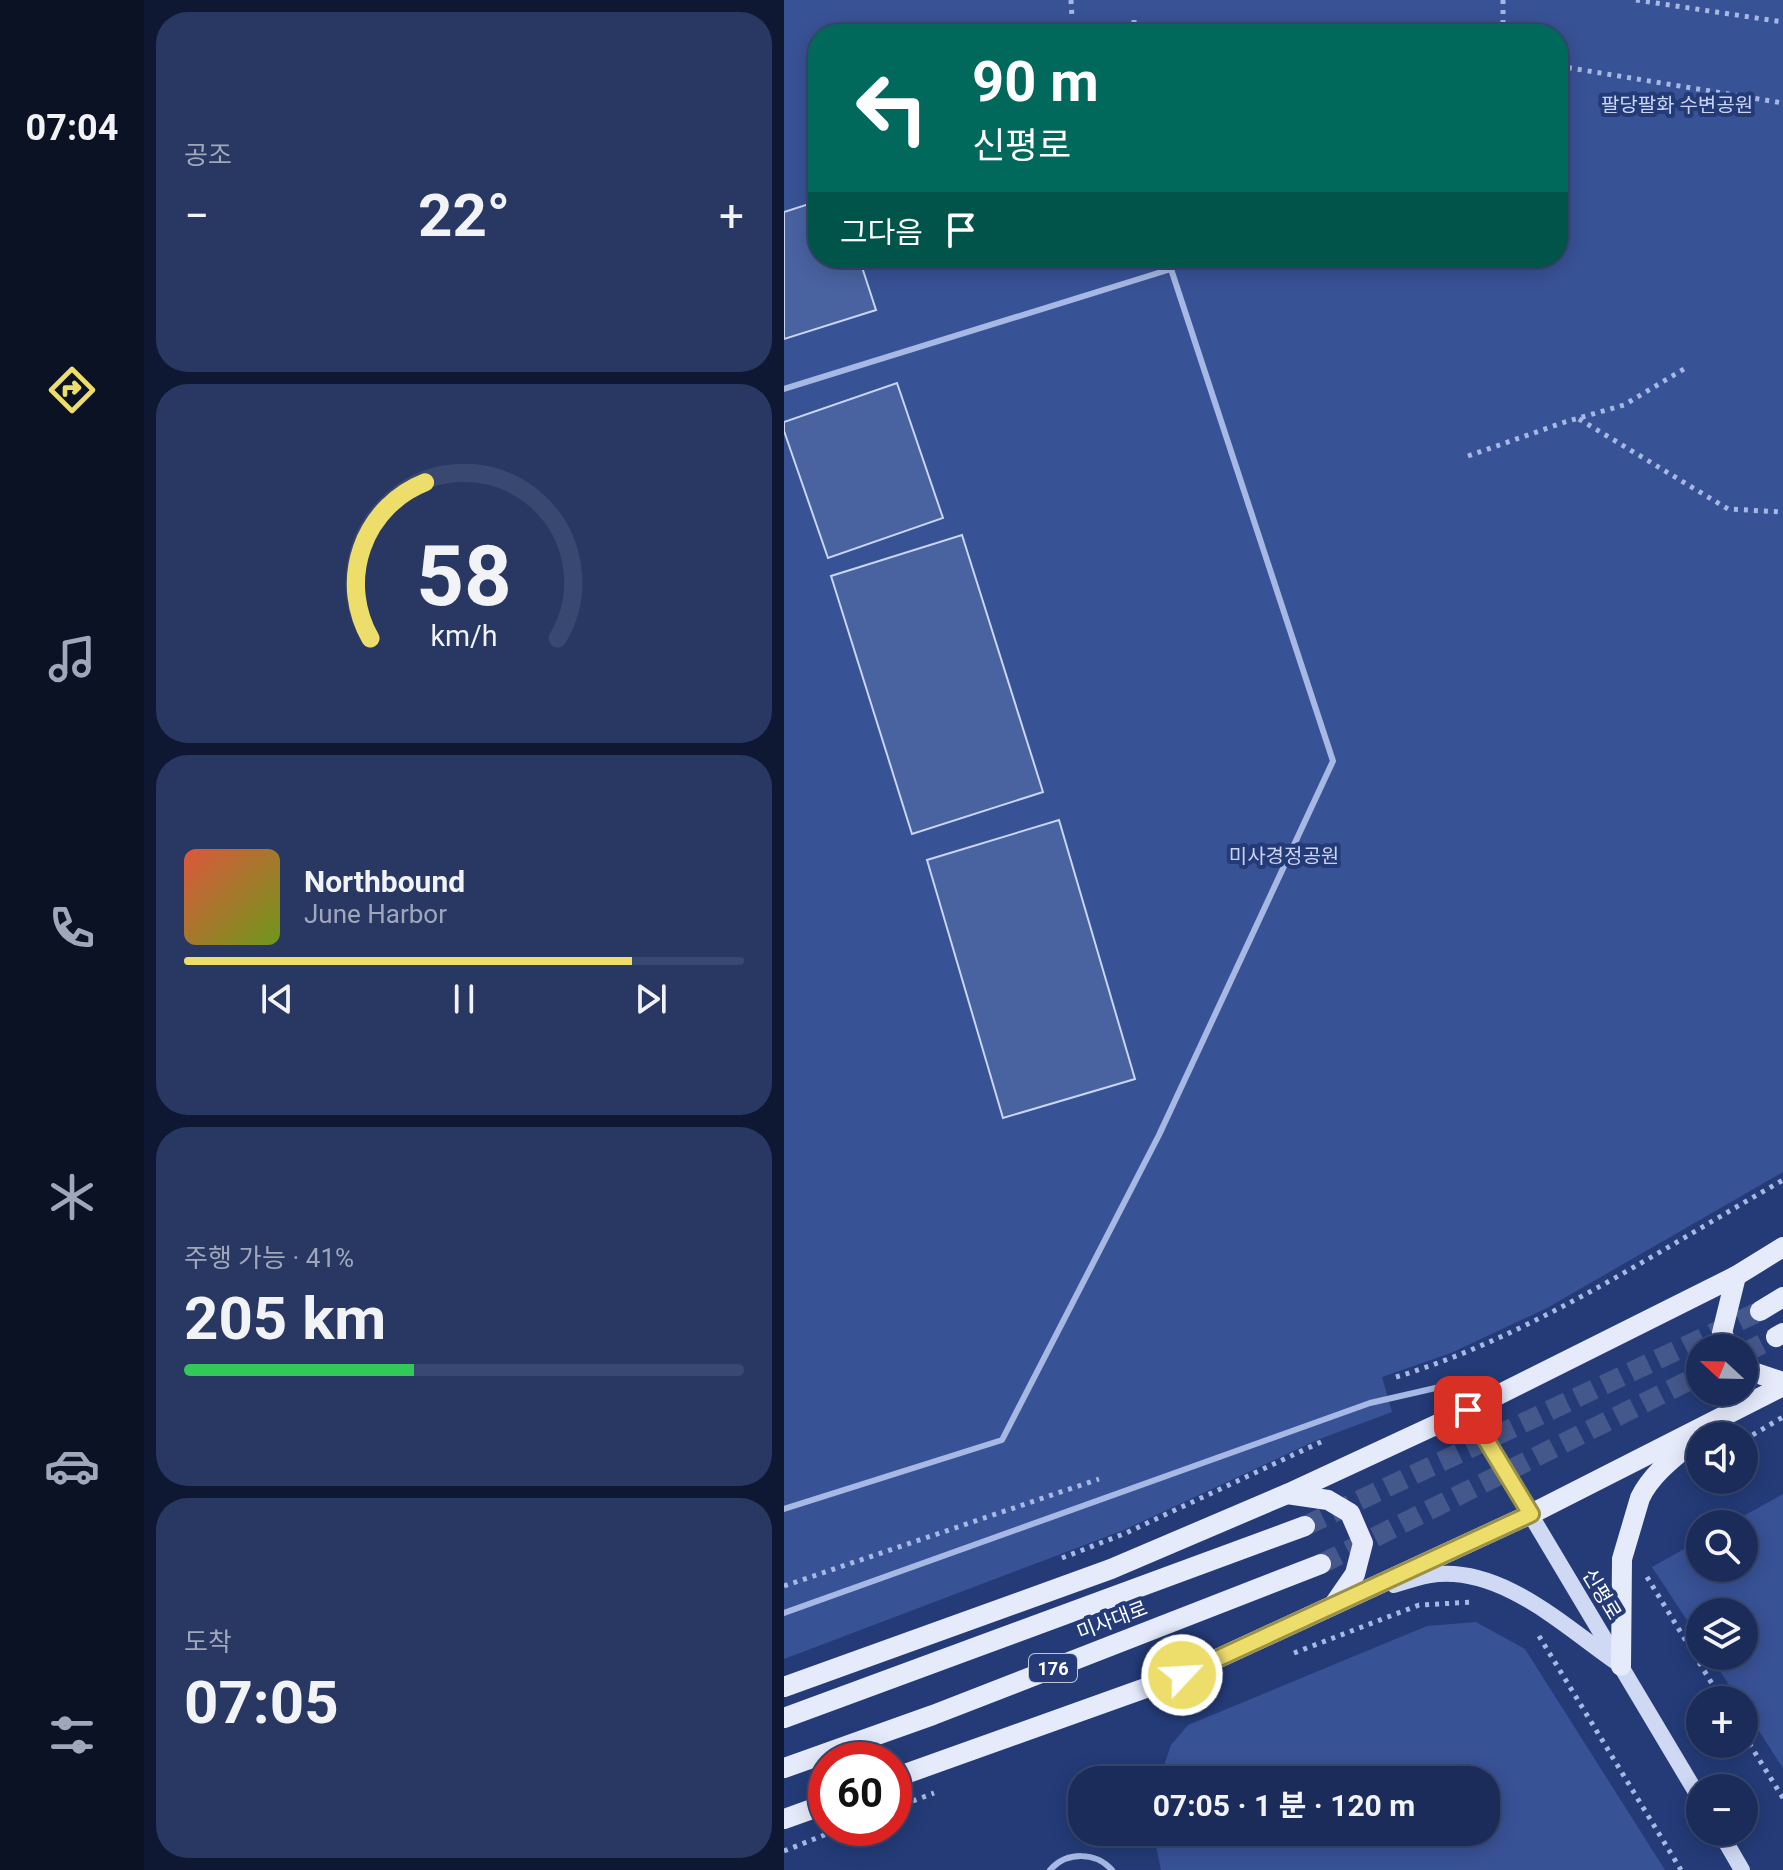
<!DOCTYPE html>
<html lang="ko">
<head>
<meta charset="utf-8">
<style>
  :root { --surface:#1b2c5a; --page:#283863; --text:#f1f3f6; --muted:#a0a7bb; --line:#394870; --accent:#eddd6b }
  body { margin:0; font-family:Roboto,"Noto Sans KR",sans-serif; background:var(--page); color:var(--text); height:100vh; display:flex; flex-direction:column; font-size:30px; white-space:nowrap }
  * { box-sizing:border-box; margin:0 }
  p { font-size:26px; color:var(--muted) }
  .icon { flex:none; width:44px; height:44px; fill:none; stroke:currentColor; stroke-width:2; stroke-linecap:round; stroke-linejoin:round }
  .map { position:relative; flex:1; overflow:hidden }
  .side { display:flex; flex-direction:column; gap:12px; padding:12px; background:#0f1832; width:640px }
  .side>* { flex:none }
  .hud { position:absolute; left:24px; top:24px; width:760px; height:244px; border-radius:32px; box-shadow:0 4px 20px #0003,0 0 0 2px var(--line); background:#00695c; color:#fff; overflow:hidden }
  .needle { width:52px; rotate:292deg }
  .tools { position:absolute; left:902px; top:1334px; display:grid; gap:16px }
  .tools a { display:grid; place-items:center; width:72px; height:72px; border-radius:50%; background:var(--surface); box-shadow:0 4px 20px #0003,0 0 0 2px var(--line); font-size:40px }
  .speed { position:absolute; left:24px; top:1742px; display:flex; gap:16px; font-size:40px; font-weight:700; text-align:center }
  .speed>* { display:grid; place-content:center; width:104px; height:104px; border-radius:50%; background:var(--surface); box-shadow:0 4px 20px #0003,0 0 0 2px var(--line); line-height:1 }
  .speed .limit { border:12px solid #d22; background:#fff; color:#111 }
  .pin { position:absolute; display:grid; place-items:center; width:68px; height:68px; color:#fff; margin:-34px; border-radius:16px; box-shadow:0 4px 12px #0006 }
  .me { position:absolute; width:88px; margin:-44px; rotate:65deg; stroke-linejoin:round; filter:drop-shadow(0 0 6px #0008) }
  .turn { display:flex; align-items:center; gap:28px; height:168px; padding:0 32px; font-size:36px }
  .turn .icon { width:104px; height:104px; stroke-width:2.5 }
  .turn b { display:block; font-size:56px; line-height:68px }
  .then { display:flex; align-items:center; height:76px; padding:0 32px; background:#0003; gap:16px; font-size:30px }
  .big { font-size:60px; font-weight:700; line-height:1.1 }
  .side .widget { flex:1; display:flex; flex-direction:column; justify-content:center; gap:12px; min-width:0; padding:0 28px; border-radius:32px; background:var(--page) }
  .side .dial { align-items:center; gap:0 }
  .dial svg { height:208px; overflow:visible; fill:none; stroke:var(--line); stroke-width:7; stroke-linecap:round; text-anchor:middle }
  .dial text { fill:var(--text); stroke:none }
  .song { display:flex; align-items:center; gap:24px }
  .cover { width:96px; height:96px; border-radius:12px; background:linear-gradient(135deg,hsl(10 70% 55%),hsl(80 70% 35%)) }
  .played { height:8px; border-radius:4px; background:linear-gradient(90deg,var(--accent) 80%,var(--line) 80%) }
  .keys { display:flex; justify-content:space-around; direction:ltr }
  .heat { display:flex; justify-content:space-between; align-items:center; font-size:44px; direction:ltr }
  .charge { height:12px; border-radius:6px; background:linear-gradient(90deg,#34c759 41%,var(--line) 0) }
  .trip { position:absolute; left:284px; top:1766px; width:432px; height:80px; border-radius:32px; background:var(--surface); box-shadow:0 4px 20px #0003,0 0 0 2px var(--line); font-weight:700; line-height:80px; text-align:center }
  main { display:flex; flex:1; min-height:0 }
  .tab-bar { display:flex; flex-direction:column; width:144px; justify-content:space-around; align-items:center; background:#0b1224; color:var(--muted) }
  .tab-bar .icon { width:56px; height:56px }
  .tab-bar .on { color:var(--accent) }
  .tab-bar b { font-size:36px; color:var(--text) }
  .map>svg:first-child { display:block }
  .green { fill:#385296; fill-rule:evenodd }
  .building { fill:#4962a0; stroke:#c9d5f3; stroke-width:2 }
  .lines { fill:none; stroke-linecap:round; stroke-linejoin:round }
  .primary-tunnel { stroke:#45588c; stroke-width:20; stroke-dasharray:20 10; stroke-linecap:butt }
  .path { stroke:#a6b8e3; stroke-width:5; stroke-dasharray:4 6; stroke-linecap:butt }
  .service { stroke:#a6b8e3; stroke-width:6 }
  .secondary { stroke:#cfd9f4; stroke-width:16 }
  .primary { stroke:#e6ebfc; stroke-width:20 }
  .route-casing { stroke:#9a9046; stroke-width:20 }
  .route { stroke:#eddd6b; stroke-width:14 }
  .labels { text-anchor:middle; dominant-baseline:central; stroke-width:8; stroke-linejoin:round; paint-order:stroke }
  .shield { fill:#243b78; stroke:#bdc4d6; stroke-width:2 }
  .shield-label { font-size:18px; font-weight:bold; fill:#fff }
  .park-label { font-size:20px; fill:#c9d5f3; stroke:#243b78 }
  .street-label { font-size:20px; fill:#fff; stroke:#243b78 }
</style>
</head>
<body>
<main>
<nav class="tab-bar">
<b>07:04</b>
<svg class="icon on" aria-label="directions" viewBox="0 0 24 24"><path d="M12 3l9 9-9 9-9-9zM9 14v-3h6M13 9l2 2-2 2"/></svg>
<svg class="icon" aria-label="music" viewBox="0 0 24 24"><path d="M9 18V5l10-2v13"/><circle cx="6" cy="18" r="3"/><circle cx="16" cy="16" r="3"/></svg>
<svg class="icon" aria-label="phone" viewBox="0 0 24 24"><path d="M5 4h4l2 5-3 2q2 4 5 5l2-3 5 2v4C11 20 4 13 5 4z"/></svg>
<svg class="icon" aria-label="climate" viewBox="0 0 24 24"><path d="M12 3v18M4 7l16 10M4 17L20 7"/></svg>
<svg class="icon" aria-label="car" viewBox="0 0 24 24"><path d="M5 17H2v-5l4-1 3-4h7l3 4 3 1v5h-3M9 17h6M6 11h13"/><circle cx="7" cy="17" r="2"/><circle cx="17" cy="17" r="2"/></svg>
<svg class="icon" aria-label="filters" viewBox="0 0 24 24"><path d="M4 7h16M4 17h16"/><circle cx="9" cy="7" r="2"/><circle cx="15" cy="17" r="2"/></svg>
</nav>
<section class="side">
<div class="widget"><p>공조</p>
<div class="heat"><a>−</a><b class="big">22°</b><a>+</a></div>
</div>
<div class="widget dial"><svg viewBox="0 0 100 80">
<path d="M14 69A42 42 0 1 1 86 69"/>
<path d="M14 69A42 42 0 0 1 35 9" stroke="#eddd6b"/>
<text x="50" y="56" font-size="32" font-weight="700">58</text>
<text x="50" y="72" font-size="11">km/h</text>
</svg></div>
<div class="widget">
<div class="song"><i class="cover"></i><div><b>Northbound</b><p>June Harbor</p></div></div>
<div class="played"></div>
<div class="keys"><svg class="icon" aria-label="previous" viewBox="0 0 24 24"><path d="M18 5L8 12l10 7zM5 5v14"/></svg><svg class="icon" aria-label="pause" viewBox="0 0 24 24"><path d="M8 5v14M16 5v14"/></svg><svg class="icon" aria-label="next" viewBox="0 0 24 24"><path d="M6 5l10 7-10 7zM19 5v14"/></svg></div>
</div>
<div class="widget"><p>주행 가능 · 41%</p><b class="big">205 km</b><div class="charge"></div></div>
<div class="widget"><p>도착</p><b class="big">07:05</b></div>
</section>
<div class="map">
<svg width="999" height="1870" viewBox="0 0 999 1870">
  <rect width="100%" height="100%" fill="#243b78"/>
  <g class="green">
    <path d="M0,0h999v1172l-236,136 -96,45 -69,24 10,35 -75,28 -193,90 -340,129zM34,34h740v224h-740z"/>
    <path d="M999,1494v274l-39,-60v-8h-5l-29,-44h34v-44h-44v28l-48,-73 48,-27v28h44v-44h-15z"/>
    <path d="M692,1622l49,27 140,221h-504l-8,-38h333v-52h-327l12,-35 17,-20 239,-99z"/>
  </g>
  <g class="building">
    <path d="M34,201v57h41l17,52 -92,29v-127z"/>
    <path d="M113,383l46,135 -115,40 -44,-127v-9z"/>
    <path d="M178,535l81,257 -131,42 -81,-258z"/>
    <path d="M275,820l76,259 -132,39 -76,-258z"/>
  </g>
  <g class="lines">
    <g class="primary-tunnel">
      <path d="M960,1353l32,-16"/>
      <path d="M521,1526l455,-215"/>
      <path d="M537,1564l379,-189"/>
    </g>
    <g class="path">
      <path d="M287,0l1,18"/>
      <path d="M719,0v34"/>
      <path d="M852,0l147,22"/>
      <path d="M350,34v-15"/>
      <path d="M774,66l225,37"/>
      <path d="M795,419l149,90 55,3"/>
      <path d="M684,456l97,-34 59,-17 65,-39"/>
      <path d="M612,1377c136,-41 264,-127 387,-197"/>
      <path d="M960,1440l39,-23"/>
      <path d="M278,1558l64,-25 197,-92"/>
      <path d="M863,1577l75,123"/>
      <path d="M0,1586l315,-107"/>
      <path d="M755,1636l142,234"/>
      <path d="M510,1653l125,-48 56,-3"/>
      <path d="M960,1735l39,63"/>
      <path d="M110,1808l40,-15"/>
      <path d="M0,1851l58,-23"/>
    </g>
    <g class="service">
      <path d="M0,389l387,-120 162,492 -174,374 -157,305 -218,69"/>
      <path d="M0,1613l586,-210 83,-19 13,23"/>
      <path d="M266,1870c17,-19 46,-18 62,0"/>
    </g>
    <g class="secondary">
      <path d="M684,1410l232,389"/>
      <path d="M610,1585c12,-4 24,-8 36,-10 69,-11 133,50 186,87"/>
      <path d="M936,1832l22,38"/>
    </g>
    <g class="primary">
      <path d="M976,1311l23,-14"/>
      <path d="M992,1337l7,-4"/>
      <path d="M945,1348l-7,-15 14,-57"/>
      <path d="M960,1369l39,13"/>
      <path d="M503,1494l41,6 22,13 13,30 -8,31 -20,29"/>
      <path d="M837,1666l1,-107 18,-61c12,-26 40,-45 61,-63"/>
      <path d="M0,1687l327,-118 176,-75 181,-84 268,-134 47,-29"/>
      <path d="M0,1718l521,-192"/>
      <path d="M0,1768l149,-53 388,-151"/>
      <path d="M110,1778l288,-103 349,-161 252,-128"/>
      <path d="M0,1819l42,-15"/>
    </g>
  </g>
  <g class="lines">
    <defs>
      <path id="route" d="M398,1675l349,-161 -63,-104"/>
    </defs>
    <use href="#route" class="route-casing"/>
    <use href="#route" class="route"/>
  </g>
  <g class="labels">
    <rect class="shield" x="245" y="1654" width="48" height="28" rx="6"/>
    <g class="shield-label">
      <text x="269" y="1668">176</text>
    </g>
    <g class="park-label">
      <text x="893" y="105">팔당팔화 수변공원</text>
      <text x="500" y="856">미사경정공원</text>
    </g>
    <g class="street-label">
      <text transform="translate(818 1594) rotate(59)">신평로</text>
      <text transform="translate(328 1620) rotate(-21)">미사대로</text>
    </g>
  </g>
</svg>
<div class="tools">
<a><svg class="needle" viewBox="-14 -14 28 28"><path d="M0-13l5 13h-10z" fill="#e53935"/><path d="M0 13l5-13h-10z" fill="#a0a7bb"/></svg></a>
<a><svg class="icon" aria-label="sound" viewBox="0 0 24 24"><path d="M4 9h4l5-4v14l-5-4H4zM17 9q2 3 0 6"/></svg></a>
<a><svg class="icon" aria-label="search" viewBox="0 0 24 24"><circle cx="10" cy="10" r="6"/><path d="M15 15l6 6"/></svg></a>
<a><svg class="icon" aria-label="layers" viewBox="0 0 24 24"><path d="M12 4l9 5-9 5-9-5zM3 14l9 5 9-5"/></svg></a>
<a>+</a>
<a>−</a>
</div>
<div class="speed"><div class="limit">60</div></div>
<div class="pin" style="left:684px;top:1410px;background:#d93025"><svg class="icon" aria-label="arrive" viewBox="0 0 24 24"><path d="M6 21V4h12l-3 4 3 4H6"/></svg></div>
<svg class="me" style="left:398px;top:1675px" viewBox="-20 -20 40 40"><circle r="17" fill="#eddd6b" stroke="#fff" stroke-width="3"/><path d="M0-11L8 9 0 5-8 9z" fill="#fff"/></svg>
<div class="trip">07:05 · 1 분 · 120 m</div>
<div class="hud">
<div class="turn"><svg class="icon" aria-label="left" viewBox="0 0 24 24"><path d="M17 20v-9H6M10 6l-5 5 5 5"/></svg><div><b>90 m</b>신평로</div></div>
<div class="then">그다음<svg class="icon" aria-label="arrive" viewBox="0 0 24 24"><path d="M6 21V4h12l-3 4 3 4H6"/></svg></div>
</div>
</div>
</main>
</body>
</html>
